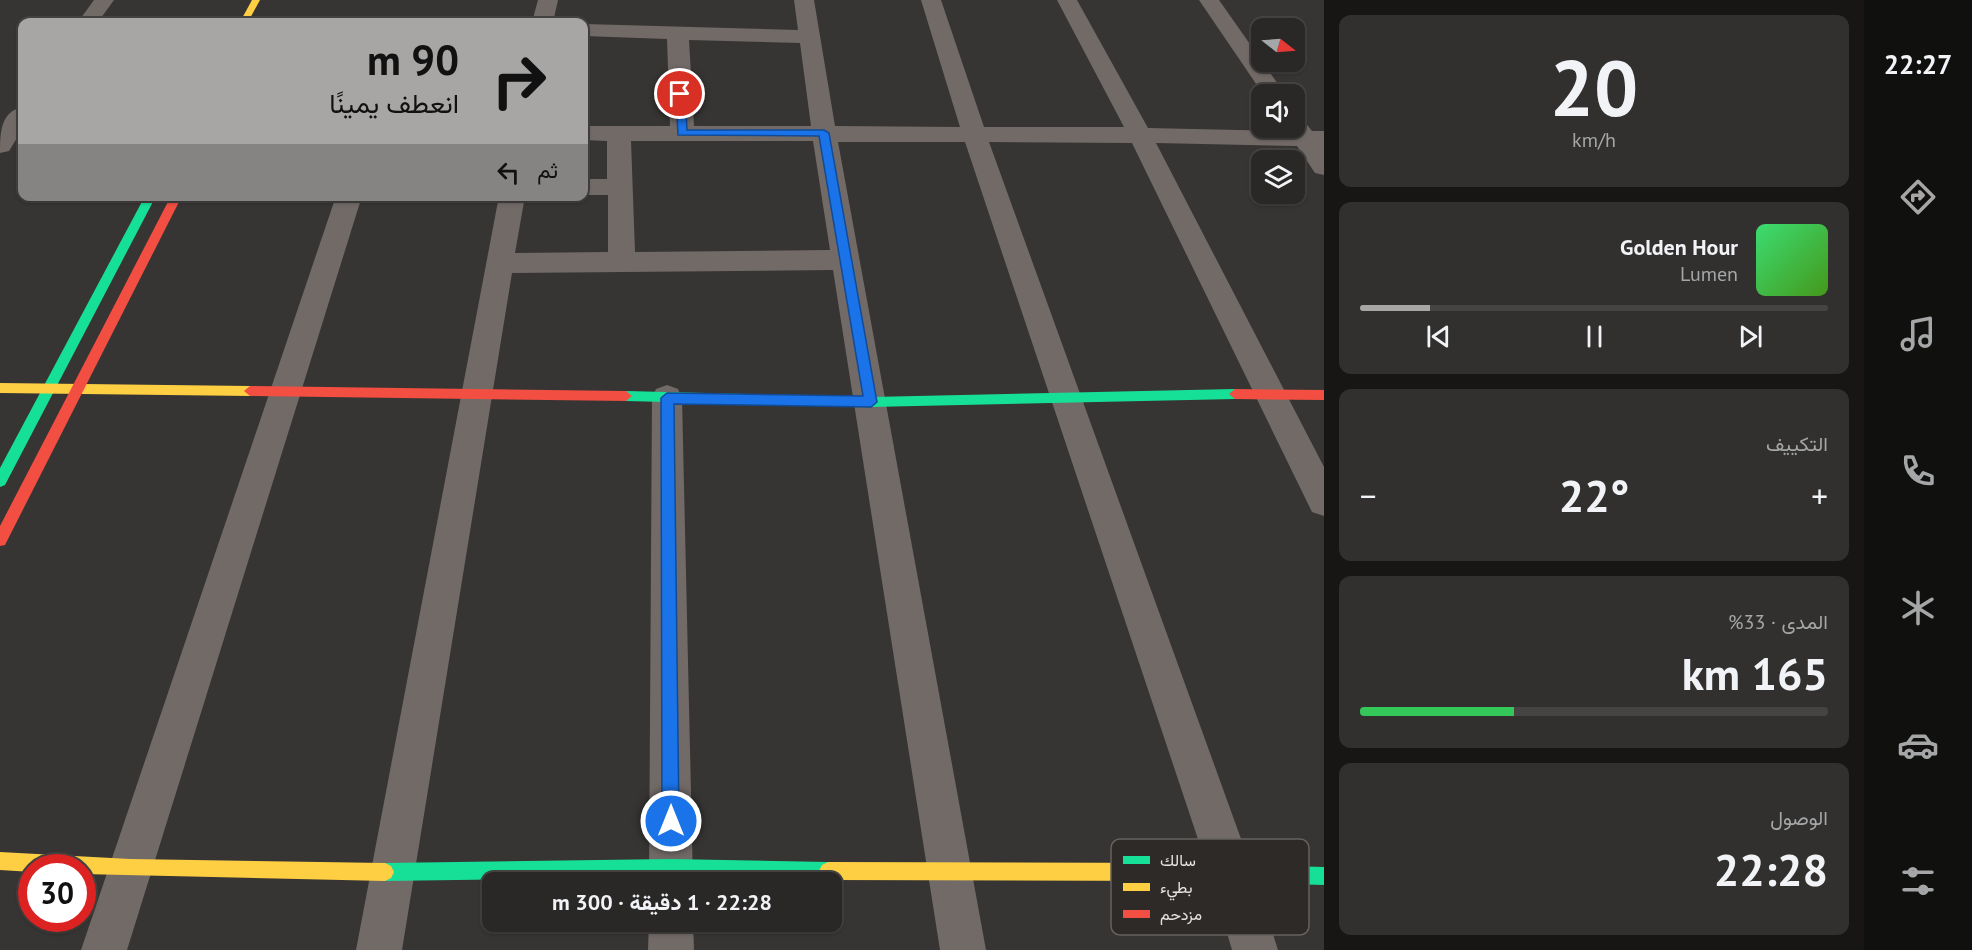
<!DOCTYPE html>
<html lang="ar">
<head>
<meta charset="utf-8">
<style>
  :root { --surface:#292826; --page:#31302e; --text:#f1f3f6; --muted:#a5a6a7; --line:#454443; --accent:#a8a6a4 }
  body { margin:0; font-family:"PT Sans",Vazirmatn,sans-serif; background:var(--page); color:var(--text); direction:rtl; height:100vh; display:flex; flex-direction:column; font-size:22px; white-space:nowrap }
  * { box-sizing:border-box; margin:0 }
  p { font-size:20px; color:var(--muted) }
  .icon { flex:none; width:33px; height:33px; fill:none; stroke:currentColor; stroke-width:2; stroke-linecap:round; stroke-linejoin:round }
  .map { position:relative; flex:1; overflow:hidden; direction:ltr }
  .drawer { display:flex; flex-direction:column; gap:15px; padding:15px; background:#171615; width:540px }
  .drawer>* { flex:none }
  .banner { position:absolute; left:18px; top:18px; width:570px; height:183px; border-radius:12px; box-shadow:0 2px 4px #0004,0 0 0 2px var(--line); direction:rtl; background:#a8a6a4; color:#111; overflow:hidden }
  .needle { width:39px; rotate:107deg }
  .controls { position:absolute; left:1251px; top:18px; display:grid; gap:12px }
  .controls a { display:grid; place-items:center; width:54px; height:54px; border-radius:12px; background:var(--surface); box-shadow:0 2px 4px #0004,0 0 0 2px var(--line); font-size:30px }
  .speed { position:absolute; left:18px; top:854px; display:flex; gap:12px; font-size:30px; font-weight:700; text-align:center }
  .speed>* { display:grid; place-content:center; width:78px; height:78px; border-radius:50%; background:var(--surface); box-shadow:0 2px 4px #0004,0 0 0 2px var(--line); line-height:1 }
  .speed .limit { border:9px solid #d22; background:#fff; color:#111 }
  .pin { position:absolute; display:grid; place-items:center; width:51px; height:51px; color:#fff; margin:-26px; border:3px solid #fff; border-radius:50%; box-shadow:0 2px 6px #0007 }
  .me { position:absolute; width:66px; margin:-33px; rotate:0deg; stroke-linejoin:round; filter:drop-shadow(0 0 4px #0008) }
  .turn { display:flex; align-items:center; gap:21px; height:126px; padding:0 30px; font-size:27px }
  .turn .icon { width:78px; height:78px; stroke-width:2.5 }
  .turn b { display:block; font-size:42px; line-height:51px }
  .then { display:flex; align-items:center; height:57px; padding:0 30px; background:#0003; gap:12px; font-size:22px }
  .big { font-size:45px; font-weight:700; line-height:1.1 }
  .drawer .widget { flex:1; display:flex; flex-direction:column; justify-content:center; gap:9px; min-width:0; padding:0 21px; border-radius:12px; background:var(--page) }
  .drawer .dial { align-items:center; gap:0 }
  .dial b { font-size:78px; line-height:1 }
  .song { display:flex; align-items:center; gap:18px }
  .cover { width:72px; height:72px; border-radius:9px; background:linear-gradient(135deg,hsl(140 70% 55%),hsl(100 70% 35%)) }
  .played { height:6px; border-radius:3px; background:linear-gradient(90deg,var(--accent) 15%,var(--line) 15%) }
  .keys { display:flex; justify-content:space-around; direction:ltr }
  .heat { display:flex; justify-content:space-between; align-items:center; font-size:33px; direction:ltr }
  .charge { height:9px; border-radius:4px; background:linear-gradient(90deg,#34c759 33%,var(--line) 0) }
  .trip { position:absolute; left:482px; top:872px; width:360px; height:60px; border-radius:12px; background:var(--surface); box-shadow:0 2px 4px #0004,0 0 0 2px var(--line); font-weight:700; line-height:60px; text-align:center; direction:rtl }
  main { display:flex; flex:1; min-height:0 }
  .tab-bar { display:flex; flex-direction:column; width:108px; justify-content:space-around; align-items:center; background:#10100f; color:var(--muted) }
  .tab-bar .icon { width:42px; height:42px }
  .tab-bar .on { color:var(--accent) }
  .tab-bar b { font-size:27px; color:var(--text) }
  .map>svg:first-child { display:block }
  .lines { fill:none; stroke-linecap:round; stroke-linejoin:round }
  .street { fill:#726a67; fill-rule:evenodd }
  .fast { fill:#16e098; fill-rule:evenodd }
  .slow { fill:#ffcf43; fill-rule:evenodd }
  .jam { fill:#f24e42; fill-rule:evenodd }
  .route { fill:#1a73e8; stroke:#114b97; stroke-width:1.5 }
  .key { fill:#2e2a27; stroke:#65625f; stroke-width:1.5 }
  .key-label { font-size:16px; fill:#e5e3e1 }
</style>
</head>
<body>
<main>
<nav class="tab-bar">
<b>22:27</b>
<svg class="icon on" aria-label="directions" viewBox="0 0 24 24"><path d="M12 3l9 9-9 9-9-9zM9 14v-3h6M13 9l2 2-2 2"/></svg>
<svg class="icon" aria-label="music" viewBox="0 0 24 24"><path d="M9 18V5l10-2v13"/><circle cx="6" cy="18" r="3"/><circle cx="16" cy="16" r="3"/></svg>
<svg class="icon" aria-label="phone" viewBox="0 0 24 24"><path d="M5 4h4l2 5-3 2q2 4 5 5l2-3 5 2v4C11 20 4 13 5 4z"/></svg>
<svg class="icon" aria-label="climate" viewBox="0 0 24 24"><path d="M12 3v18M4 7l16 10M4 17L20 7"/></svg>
<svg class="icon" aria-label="car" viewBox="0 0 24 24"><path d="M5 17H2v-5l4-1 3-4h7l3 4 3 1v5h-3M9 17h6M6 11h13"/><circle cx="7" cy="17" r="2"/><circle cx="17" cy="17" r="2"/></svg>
<svg class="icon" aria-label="filters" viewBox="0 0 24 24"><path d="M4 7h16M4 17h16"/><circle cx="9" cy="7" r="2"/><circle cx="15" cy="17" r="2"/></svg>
</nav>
<section class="drawer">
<div class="widget dial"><b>20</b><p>km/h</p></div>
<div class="widget">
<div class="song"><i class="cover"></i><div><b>Golden Hour</b><p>Lumen</p></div></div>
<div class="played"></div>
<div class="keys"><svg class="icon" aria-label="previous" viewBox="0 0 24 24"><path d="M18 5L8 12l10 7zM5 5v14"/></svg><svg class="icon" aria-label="pause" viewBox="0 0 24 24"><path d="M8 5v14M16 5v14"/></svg><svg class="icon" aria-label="next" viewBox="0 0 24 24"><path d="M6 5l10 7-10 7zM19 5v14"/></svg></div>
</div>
<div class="widget"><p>التكييف</p>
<div class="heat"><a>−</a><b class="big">22°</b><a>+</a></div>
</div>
<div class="widget"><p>المدى · 33%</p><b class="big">165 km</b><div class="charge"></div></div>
<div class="widget"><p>الوصول</p><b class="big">22:28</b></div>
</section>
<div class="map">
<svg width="1324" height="950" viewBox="0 0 1324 950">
  <rect width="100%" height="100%" fill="#373533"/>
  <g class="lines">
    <g class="street">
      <path d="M94,0h20l-16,22h-20z"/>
      <path d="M538,0h20l-5,22h-21z"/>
      <path d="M794,0h20l21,126 125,1 -39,-127h20l43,127h140l-67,-127h20l71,128 139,3 -2,-3h9l2,-9 8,2 8,10h12v44l-9,-2 -18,-27 -141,-3 168,324v49l-12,-4 -180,-369 -143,-1 264,730 25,78h-46l-23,-78 -244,-730h-127l148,808h-46l-107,-680 -321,3 -110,677h-46l143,-754h26l-10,57 93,-1v-57h-24v-16h23v-38l-23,-1v-14h86l-3,-87 -83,-3v-12l214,6zM689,40l111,3 11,83h-117zM631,141h182l17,109 -195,2z"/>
      <path d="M1199,0h20l66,94h-22z"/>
      <path d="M22,107v23l-13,21 -9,2c0,-19 0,-41 22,-46z"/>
      <path d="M336,196h26l-235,754h-46z"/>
      <path d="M667,385l11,4 4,9 11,484h-44l3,-484 4,-9z"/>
      <path d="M649,921h44l1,29h-46z"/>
    </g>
    <g class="fast">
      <path d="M145,196h11l-151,289 -5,2v-19z"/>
      <path d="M1235,389l6,5 -6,5 -364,8 -245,-6 -6,-5 6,-5 245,6z"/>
      <path d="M671,859l157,3 6,3 3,6 -3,6 -6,3 -157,-3 -286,4 -6,-3 -3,-6 3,-6 6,-3z"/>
      <path d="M1185,863l139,4v18l-139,-4 -6,-3 -3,-6 3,-6z"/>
    </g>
    <g class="slow">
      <path d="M252,0h8l-12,22h-8z"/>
      <path d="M0,383l250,3 6,5 -6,5 -250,-3z"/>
      <path d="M0,852l130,7 255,4 6,3 3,6 -3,6 -6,3 -303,-7v-7h-50v5l-32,-2z"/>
      <path d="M828,862l357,1 6,3 3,6 -3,6 -6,3 -357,-1 -6,-3 -3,-6 3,-6z"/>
    </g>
    <g class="jam">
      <path d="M171,196h11l-177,349 -5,1v-20z"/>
      <path d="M250,386l376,5 6,5 -6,5 -376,-5 -6,-5z"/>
      <path d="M1235,389l89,1v10l-89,-1 -6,-5z"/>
    </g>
  </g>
  <path class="route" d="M680,91l5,3 2,36h137l5,3 48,269 -6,5 -197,-3 5,417 -2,6 -6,2 -6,-2 -3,-6 -1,-423 6,-5 196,3 -44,-260 -141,-1 -2,-41z"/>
  <rect x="1111" y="839" width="198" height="96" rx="9" class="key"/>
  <rect x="1123" y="856" width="27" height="8" fill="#16e098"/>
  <rect x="1123" y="883" width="27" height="8" fill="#ffcf43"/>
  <rect x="1123" y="910" width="27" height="8" fill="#f24e42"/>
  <g class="key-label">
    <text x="1160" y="866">سالك</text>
    <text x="1160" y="893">بطيء</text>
    <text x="1160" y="920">مزدحم</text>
  </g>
</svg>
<div class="controls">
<a><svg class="needle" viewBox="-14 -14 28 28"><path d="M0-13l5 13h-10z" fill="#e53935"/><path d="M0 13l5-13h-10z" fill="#a5a6a7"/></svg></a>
<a><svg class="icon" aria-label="sound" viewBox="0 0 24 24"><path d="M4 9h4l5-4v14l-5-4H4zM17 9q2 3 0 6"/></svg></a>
<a><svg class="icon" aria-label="layers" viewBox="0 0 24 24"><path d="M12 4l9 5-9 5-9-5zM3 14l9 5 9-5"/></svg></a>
</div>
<div class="speed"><div class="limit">30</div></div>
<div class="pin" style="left:680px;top:94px;background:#d93025"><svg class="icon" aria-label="arrive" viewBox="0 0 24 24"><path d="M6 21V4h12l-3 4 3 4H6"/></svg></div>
<svg class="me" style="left:671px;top:821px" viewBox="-20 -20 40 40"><circle r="17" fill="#1a73e8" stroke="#fff" stroke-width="3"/><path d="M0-11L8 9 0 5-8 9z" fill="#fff"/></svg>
<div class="trip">22:28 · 1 دقيقة · 300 m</div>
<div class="banner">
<div class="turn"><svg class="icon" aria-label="right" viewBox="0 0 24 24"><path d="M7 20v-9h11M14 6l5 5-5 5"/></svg><div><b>90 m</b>انعطف يمينًا</div></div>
<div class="then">ثم<svg class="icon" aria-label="left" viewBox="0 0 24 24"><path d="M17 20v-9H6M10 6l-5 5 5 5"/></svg></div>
</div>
</div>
</main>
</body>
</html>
